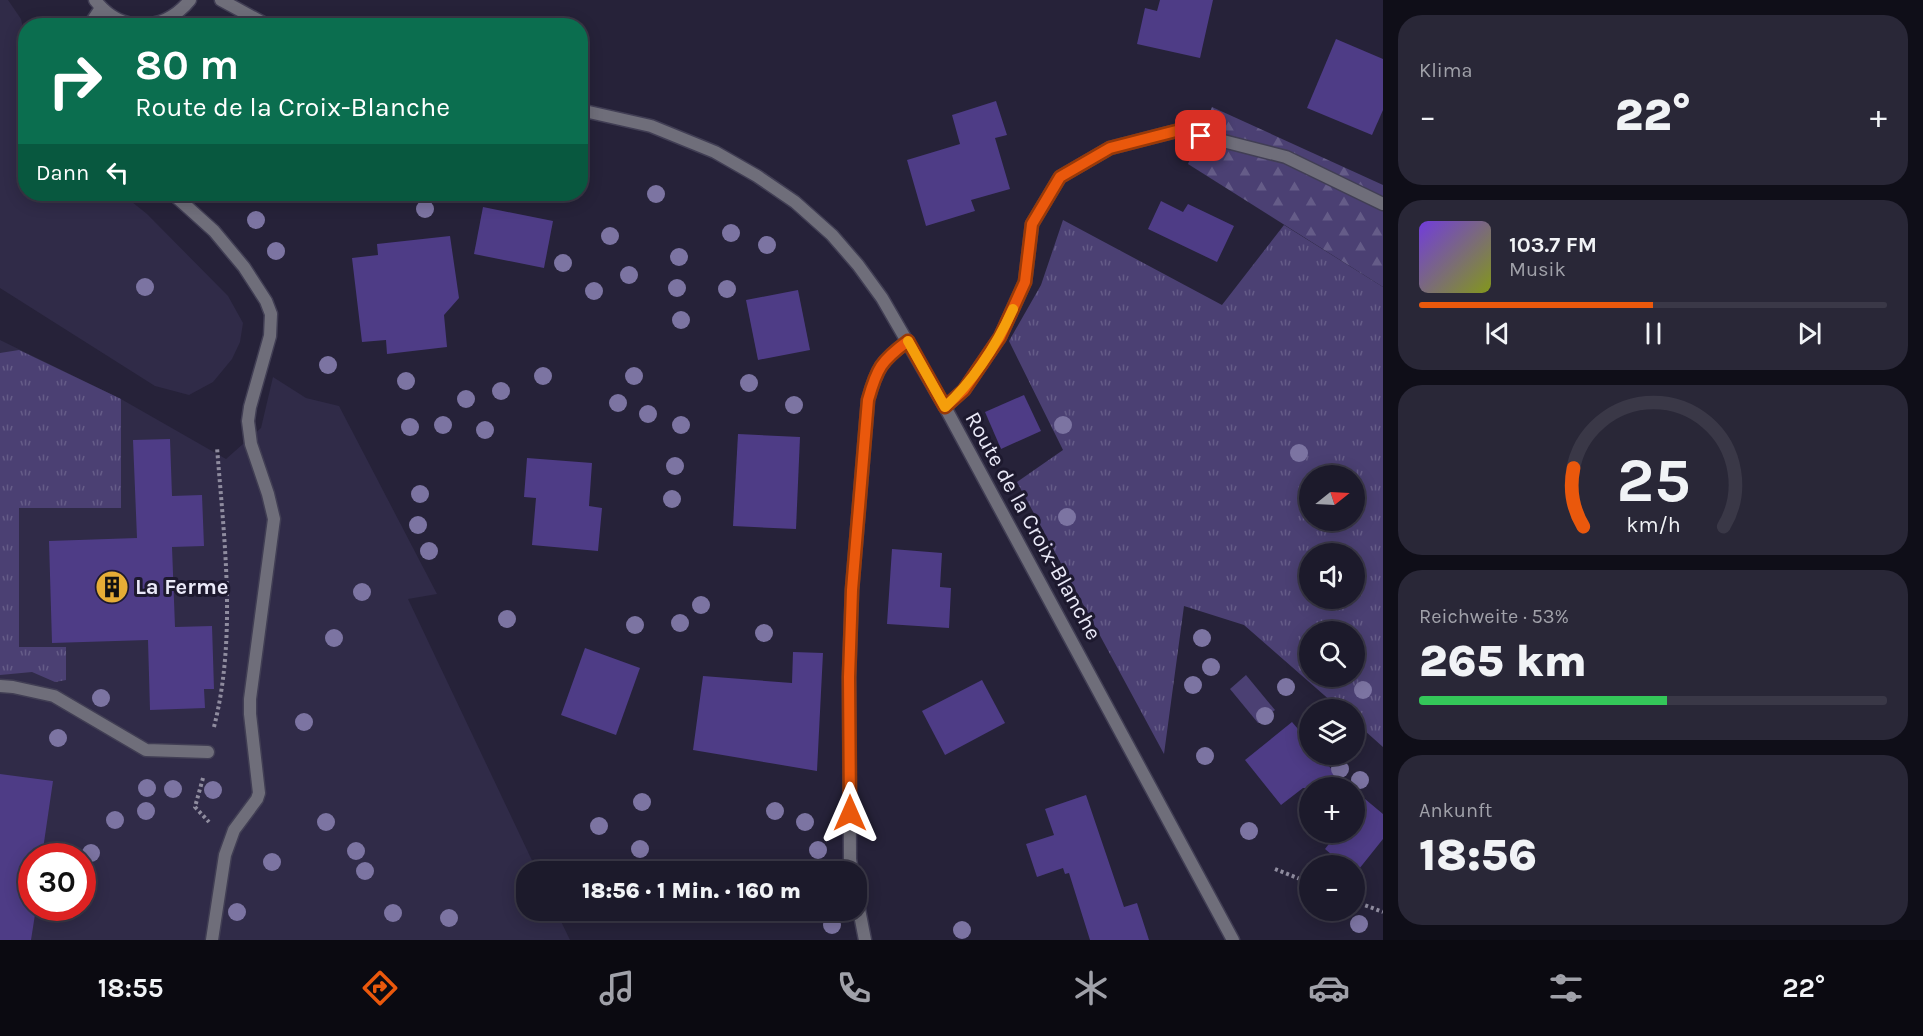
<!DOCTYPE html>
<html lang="de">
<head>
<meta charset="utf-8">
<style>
  :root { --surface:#1c1a2b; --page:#292737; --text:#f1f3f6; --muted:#a0a1a9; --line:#3a3847; --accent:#ea580c }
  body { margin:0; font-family:Karla,sans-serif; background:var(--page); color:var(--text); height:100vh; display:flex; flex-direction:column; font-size:22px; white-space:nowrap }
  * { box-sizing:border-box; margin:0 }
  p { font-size:20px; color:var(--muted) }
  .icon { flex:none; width:33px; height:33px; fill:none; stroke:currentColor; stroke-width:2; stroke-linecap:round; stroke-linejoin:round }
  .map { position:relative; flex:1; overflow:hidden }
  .sheet { display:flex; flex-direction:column; gap:15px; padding:15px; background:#0f0e18; width:540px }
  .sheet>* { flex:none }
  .banner { position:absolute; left:18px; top:18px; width:570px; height:183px; border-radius:24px; box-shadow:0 3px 15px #0003,0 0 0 2px var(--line); background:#0b6e4f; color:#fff; overflow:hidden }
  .needle { width:39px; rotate:72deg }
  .fabs { position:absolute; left:1299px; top:465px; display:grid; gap:12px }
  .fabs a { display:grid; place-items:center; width:66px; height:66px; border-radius:50%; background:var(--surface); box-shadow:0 3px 15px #0003,0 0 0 2px var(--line); font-size:30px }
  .speed { position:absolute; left:18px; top:843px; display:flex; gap:12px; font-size:30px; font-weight:700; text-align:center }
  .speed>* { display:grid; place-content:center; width:78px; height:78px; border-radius:50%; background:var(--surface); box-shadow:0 3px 15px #0003,0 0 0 2px var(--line); line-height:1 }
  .speed .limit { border:9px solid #d22; background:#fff; color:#111 }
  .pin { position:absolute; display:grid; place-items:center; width:51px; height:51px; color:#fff; margin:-26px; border-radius:12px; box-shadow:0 3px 9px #0006 }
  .me { position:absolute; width:66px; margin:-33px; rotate:0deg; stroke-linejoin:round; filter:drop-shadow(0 0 4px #0008) }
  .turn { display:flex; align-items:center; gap:21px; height:126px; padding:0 18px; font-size:27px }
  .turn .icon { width:78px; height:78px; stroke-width:2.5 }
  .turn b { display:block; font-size:42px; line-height:51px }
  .then { display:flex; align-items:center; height:57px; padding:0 18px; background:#0003; gap:12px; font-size:22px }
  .big { font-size:45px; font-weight:800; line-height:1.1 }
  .sheet .widget { flex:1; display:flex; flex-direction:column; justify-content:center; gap:9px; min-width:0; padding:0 21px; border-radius:24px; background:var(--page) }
  .sheet .dial { align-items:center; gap:0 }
  .dial svg { height:156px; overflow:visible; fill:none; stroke:var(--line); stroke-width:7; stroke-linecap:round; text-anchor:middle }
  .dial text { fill:var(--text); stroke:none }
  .song { display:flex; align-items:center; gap:18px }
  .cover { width:72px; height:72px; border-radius:9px; background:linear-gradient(135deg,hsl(260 70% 55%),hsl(70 70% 35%)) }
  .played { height:6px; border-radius:3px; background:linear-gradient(90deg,var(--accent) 50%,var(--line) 50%) }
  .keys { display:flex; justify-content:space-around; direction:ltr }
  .heat { display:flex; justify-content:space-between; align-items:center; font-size:33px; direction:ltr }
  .charge { height:9px; border-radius:4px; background:linear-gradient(90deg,#34c759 53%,var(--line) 0) }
  .trip { position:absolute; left:516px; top:861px; width:351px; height:60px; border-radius:24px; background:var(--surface); box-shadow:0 3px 15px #0003,0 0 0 2px var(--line); font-weight:800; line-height:60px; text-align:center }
  .dock { display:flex; height:96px; justify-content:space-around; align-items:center; background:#0b0a11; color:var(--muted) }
  .dock .icon { width:42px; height:42px }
  .dock .active { color:var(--accent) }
  .dock b { font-size:27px; color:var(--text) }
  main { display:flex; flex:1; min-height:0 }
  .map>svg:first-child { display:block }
  .built { fill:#302b48; fill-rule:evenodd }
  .grass { fill:url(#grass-tufts); fill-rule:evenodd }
  .forest { fill:url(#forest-firs) }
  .garden { fill:#4b4073 }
  .building { fill:#4e3c86 }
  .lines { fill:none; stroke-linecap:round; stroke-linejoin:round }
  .pedestrian-casing { stroke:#413e54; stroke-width:15 }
  .minor-casing { stroke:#413e54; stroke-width:15 }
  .tertiary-casing { stroke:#413e54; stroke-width:15 }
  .path { stroke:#8f8c9f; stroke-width:4; stroke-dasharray:3 3; stroke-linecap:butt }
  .pedestrian { stroke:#6f6e7a; stroke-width:12 }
  .minor { stroke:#6f6e7a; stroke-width:12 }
  .tertiary { stroke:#6f6e7a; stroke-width:12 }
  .tree { fill:#7c74a2 }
  .route-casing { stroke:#983908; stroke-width:15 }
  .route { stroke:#ea580c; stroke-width:10 }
  .slow { stroke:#f59e0b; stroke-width:10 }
  .labels { text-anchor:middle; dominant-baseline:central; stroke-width:6; stroke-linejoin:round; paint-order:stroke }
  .street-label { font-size:22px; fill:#eae9f8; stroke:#1d192e }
  .poi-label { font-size:22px; font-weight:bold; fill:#eae9f8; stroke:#1d192e; text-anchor:start }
</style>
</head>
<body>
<main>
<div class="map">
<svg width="1383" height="940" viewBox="0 0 1383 940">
  <defs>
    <pattern id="grass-tufts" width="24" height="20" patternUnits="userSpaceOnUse" patternTransform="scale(1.5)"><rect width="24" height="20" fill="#4b4073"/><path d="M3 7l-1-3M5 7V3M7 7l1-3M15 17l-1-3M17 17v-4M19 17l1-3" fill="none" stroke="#655c88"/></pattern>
    <pattern id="forest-firs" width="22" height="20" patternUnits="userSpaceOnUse" patternTransform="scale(1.5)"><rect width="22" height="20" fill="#4b4073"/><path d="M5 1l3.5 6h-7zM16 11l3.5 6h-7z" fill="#655c88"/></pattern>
  </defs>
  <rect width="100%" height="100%" fill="#262239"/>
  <g class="built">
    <path d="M0,0h8l13,19 4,19 1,156h96l25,20 81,82 15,27 -3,19 -8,17 -19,23 -24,13 -34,-9 -155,-98z"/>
    <path d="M0,340l121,59 105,60 35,-31 12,-51 33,21 33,8 98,188 -29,5 129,272 -11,1v38l30,1 14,29h-570zM32,856h50v52h-50z"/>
  </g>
  <g class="grass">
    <path d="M1063,220l159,85 62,-80 99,62v460l-28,-25 -1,-12 -14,-1 -96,-84 -60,-19 -20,148 -147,-272 46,-32 -54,-109 32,-56zM1310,476h44v44h-44zM1310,554h44v44h-44zM1310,632h44v44h-44z"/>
    <path d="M19,350l102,49v109h-102v139h47v33l-11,2 -23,-10 -32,3v-322z"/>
  </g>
  <path class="forest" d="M1212,107l171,78v102l-195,-123z"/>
  <path class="garden" d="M1246,675l29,35 -17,13 -28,-34z"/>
  <g class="building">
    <path d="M1160,0h53l-13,58 -63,-14 8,-36 12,3z"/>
    <path d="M1336,39l47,20v51l-11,25 -65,-27z"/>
    <path d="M996,101l11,34 -12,3 15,51 -39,11 4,11 -49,15 -19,-66 53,-16 -8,-29z"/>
    <path d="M1161,201l22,11 5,-8 46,22 -17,36 -69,-33z"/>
    <path d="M483,207l70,14 -9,47 -70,-14z"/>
    <path d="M450,236l9,62 -15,17 3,32 -60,7 -1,-14 -24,2 -10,-84 26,-3 -1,-11z"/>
    <path d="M798,290l12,60 -52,10 -12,-60z"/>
    <path d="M1024,395l17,36 -40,18 -16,-37z"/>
    <path d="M738,434l62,3 -4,92 -63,-3z"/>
    <path d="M170,439l2,57 30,-1 2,51 -32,1 3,80 37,-1 2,63h-10l1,19 -55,2 -2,-70 -96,3 -3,-102 88,-3 -4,-98z"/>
    <path d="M527,458l65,5 -3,43 13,2 -4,43 -66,-6 4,-47 -12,-1z"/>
    <path d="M892,549l50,4 -2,34 11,1 -2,40 -62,-4z"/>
    <path d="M585,648l55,20 -24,67 -55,-20z"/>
    <path d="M793,652l30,1 -6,118 -124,-21 10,-74 89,7z"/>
    <path d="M982,680l23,43 -60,32 -23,-44z"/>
    <path d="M1292,722l18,21v11h9l28,34h-44l-22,17 -36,-45z"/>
    <path d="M0,774l53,7 -11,75h-10v52h4l-5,32h-31z"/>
    <path d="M1086,795l38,112 13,-4 12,37h-59l-21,-67 -4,1 -2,-6 -26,9 -11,-33 28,-9 -9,-26z"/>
    <path d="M1365,799l18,15v25l-28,35 -1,-8h-9l-20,-17 13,-17h16v-20z"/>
  </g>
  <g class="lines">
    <defs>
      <path id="pedestrian" d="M0,686l13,1 41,9 92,54 62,2"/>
      <g id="minor">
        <path d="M89,26l12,-18"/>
        <path d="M173,194l41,37 30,36 22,34 5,13 -1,22 -20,71 -2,14 3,23 17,50 6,25 -24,180v15l9,79 -2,6 -23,31 -9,25 -13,85"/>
        <path d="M945,407l19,-17 36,-53 25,-55 7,-58 28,-47 50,-29 70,-18 106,27 97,47"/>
        <path d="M852,872l-2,-13 -1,-182 3,-87 16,-190c9,-32 13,-39 40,-59"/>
        <path d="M856,894l9,46"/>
      </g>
      <g id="tertiary">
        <path d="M95,0c26,34 69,32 95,0"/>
        <path d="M221,0l48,26"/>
        <path d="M580,110l71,16 64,26 42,24 38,26 37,33 26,30 24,33 63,109 288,533"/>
      </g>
    </defs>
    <use href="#pedestrian" class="pedestrian-casing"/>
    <use href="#minor" class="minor-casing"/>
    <use href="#tertiary" class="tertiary-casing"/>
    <g class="path">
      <path d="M214,727c23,-91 10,-188 3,-280"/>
      <path d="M203,778l-8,29 14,15"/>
      <path d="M1275,869l35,14"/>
      <path d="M1354,901l29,11"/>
    </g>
    <use href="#pedestrian" class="pedestrian"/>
    <use href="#minor" class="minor"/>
    <use href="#tertiary" class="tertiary"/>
  </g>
  <g class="tree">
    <circle cx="656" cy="194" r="9"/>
    <circle cx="425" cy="209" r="9"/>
    <circle cx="256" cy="220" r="9"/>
    <circle cx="731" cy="233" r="9"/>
    <circle cx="610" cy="236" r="9"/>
    <circle cx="767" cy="245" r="9"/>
    <circle cx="276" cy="251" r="9"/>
    <circle cx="679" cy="257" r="9"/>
    <circle cx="563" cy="263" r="9"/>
    <circle cx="629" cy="275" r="9"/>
    <circle cx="145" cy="287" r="9"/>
    <circle cx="677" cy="288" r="9"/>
    <circle cx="727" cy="289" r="9"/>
    <circle cx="594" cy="291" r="9"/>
    <circle cx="681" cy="320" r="9"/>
    <circle cx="328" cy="365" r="9"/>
    <circle cx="543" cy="376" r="9"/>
    <circle cx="634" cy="376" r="9"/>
    <circle cx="406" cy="381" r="9"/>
    <circle cx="749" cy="383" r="9"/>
    <circle cx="501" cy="391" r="9"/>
    <circle cx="466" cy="399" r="9"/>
    <circle cx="618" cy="403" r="9"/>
    <circle cx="794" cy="405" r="9"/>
    <circle cx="648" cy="414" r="9"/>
    <circle cx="443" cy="425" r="9"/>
    <circle cx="681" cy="425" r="9"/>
    <circle cx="1063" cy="425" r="9"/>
    <circle cx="410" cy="427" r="9"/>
    <circle cx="485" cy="430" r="9"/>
    <circle cx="1299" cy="453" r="9"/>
    <circle cx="675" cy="466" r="9"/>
    <circle cx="420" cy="494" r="9"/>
    <circle cx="672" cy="499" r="9"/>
    <circle cx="1067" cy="517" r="9"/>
    <circle cx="418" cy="525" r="9"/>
    <circle cx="429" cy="551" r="9"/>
    <circle cx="362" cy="592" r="9"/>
    <circle cx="701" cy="605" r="9"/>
    <circle cx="507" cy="619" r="9"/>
    <circle cx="680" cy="623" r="9"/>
    <circle cx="635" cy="625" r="9"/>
    <circle cx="764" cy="633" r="9"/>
    <circle cx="334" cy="638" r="9"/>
    <circle cx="1202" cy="638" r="9"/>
    <circle cx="1211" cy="667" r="9"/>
    <circle cx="1193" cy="685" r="9"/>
    <circle cx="1286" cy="687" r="9"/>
    <circle cx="1363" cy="690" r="9"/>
    <circle cx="101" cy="698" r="9"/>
    <circle cx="1265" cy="716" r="9"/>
    <circle cx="304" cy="722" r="9"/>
    <circle cx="58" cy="738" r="9"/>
    <circle cx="1205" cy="756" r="9"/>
    <circle cx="1340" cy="769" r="9"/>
    <circle cx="1360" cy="780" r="9"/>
    <circle cx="147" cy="788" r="9"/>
    <circle cx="173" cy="789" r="9"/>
    <circle cx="213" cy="790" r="9"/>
    <circle cx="642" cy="802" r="9"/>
    <circle cx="146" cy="811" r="9"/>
    <circle cx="775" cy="811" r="9"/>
    <circle cx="115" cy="820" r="9"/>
    <circle cx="326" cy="822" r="9"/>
    <circle cx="805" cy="822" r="9"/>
    <circle cx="599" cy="826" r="9"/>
    <circle cx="1249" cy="831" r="9"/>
    <circle cx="640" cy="849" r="9"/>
    <circle cx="818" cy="850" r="9"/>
    <circle cx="356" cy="851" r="9"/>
    <circle cx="91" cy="853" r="9"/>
    <circle cx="272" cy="862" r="9"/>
    <circle cx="365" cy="871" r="9"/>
    <circle cx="237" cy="912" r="9"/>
    <circle cx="393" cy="913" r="9"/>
    <circle cx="449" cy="918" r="9"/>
    <circle cx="1359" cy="924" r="9"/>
    <circle cx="832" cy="925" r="9"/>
    <circle cx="962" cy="930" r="9"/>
  </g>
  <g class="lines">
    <defs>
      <path id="route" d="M850,813l-1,-136 3,-87 16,-190c9,-32 13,-39 40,-59l37,66 19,-17 36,-53 25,-55 7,-58 28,-47 50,-29 70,-18 21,6"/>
    </defs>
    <use href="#route" class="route-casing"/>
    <use href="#route" class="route"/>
    <path class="slow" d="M908,341l37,66c29,-27 51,-61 68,-98"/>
  </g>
  <defs>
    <symbol id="building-disc" viewBox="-11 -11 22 22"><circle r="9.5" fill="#e6ad36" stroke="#1d192e"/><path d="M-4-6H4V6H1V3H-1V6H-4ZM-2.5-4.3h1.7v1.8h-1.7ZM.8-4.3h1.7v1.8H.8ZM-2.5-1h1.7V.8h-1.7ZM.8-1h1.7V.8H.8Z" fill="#111"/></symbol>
  </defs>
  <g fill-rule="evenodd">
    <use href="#building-disc" x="93" y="568" width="38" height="38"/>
  </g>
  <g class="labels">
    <g class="street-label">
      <text transform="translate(1033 526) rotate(61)">Route de la Croix-Blanche</text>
    </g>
    <g class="poi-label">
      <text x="135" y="587">La Ferme</text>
    </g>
  </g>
</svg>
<div class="fabs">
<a><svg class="needle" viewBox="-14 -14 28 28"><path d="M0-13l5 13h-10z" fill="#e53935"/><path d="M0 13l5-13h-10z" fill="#a0a1a9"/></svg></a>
<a><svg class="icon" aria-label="sound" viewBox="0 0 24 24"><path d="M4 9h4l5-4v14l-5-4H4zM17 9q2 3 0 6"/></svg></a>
<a><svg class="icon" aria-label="search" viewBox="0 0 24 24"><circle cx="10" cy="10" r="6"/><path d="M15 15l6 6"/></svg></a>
<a><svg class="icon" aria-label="layers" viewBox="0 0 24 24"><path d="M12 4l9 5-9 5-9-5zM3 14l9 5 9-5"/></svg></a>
<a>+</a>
<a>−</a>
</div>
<div class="speed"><div class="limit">30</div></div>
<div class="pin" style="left:1201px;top:136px;background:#d93025"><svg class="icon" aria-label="arrive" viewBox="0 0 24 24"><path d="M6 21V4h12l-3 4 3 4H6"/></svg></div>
<svg class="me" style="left:850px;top:813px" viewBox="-20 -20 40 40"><path d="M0-17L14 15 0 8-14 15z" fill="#ea580c" stroke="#fff" stroke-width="4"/></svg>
<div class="trip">18:56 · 1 Min. · 160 m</div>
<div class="banner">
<div class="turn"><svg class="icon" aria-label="right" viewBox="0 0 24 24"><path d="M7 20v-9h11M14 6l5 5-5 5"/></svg><div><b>80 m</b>Route de la Croix-Blanche</div></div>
<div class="then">Dann<svg class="icon" aria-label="left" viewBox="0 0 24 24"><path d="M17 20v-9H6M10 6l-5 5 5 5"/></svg></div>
</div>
</div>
<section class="sheet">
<div class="widget"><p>Klima</p>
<div class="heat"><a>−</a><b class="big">22°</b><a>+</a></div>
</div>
<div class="widget">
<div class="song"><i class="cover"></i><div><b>103.7 FM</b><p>Musik</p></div></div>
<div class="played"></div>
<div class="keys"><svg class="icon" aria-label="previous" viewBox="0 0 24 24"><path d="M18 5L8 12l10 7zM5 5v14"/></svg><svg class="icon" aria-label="pause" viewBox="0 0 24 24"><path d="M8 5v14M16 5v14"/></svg><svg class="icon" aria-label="next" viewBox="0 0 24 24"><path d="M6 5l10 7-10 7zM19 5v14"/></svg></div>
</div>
<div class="widget dial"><svg viewBox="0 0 100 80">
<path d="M14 69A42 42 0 1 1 86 69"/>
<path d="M14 69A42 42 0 0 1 9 39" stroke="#ea580c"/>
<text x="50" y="56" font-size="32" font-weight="700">25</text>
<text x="50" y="72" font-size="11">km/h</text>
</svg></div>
<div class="widget"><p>Reichweite · 53%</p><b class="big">265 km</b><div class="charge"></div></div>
<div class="widget"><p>Ankunft</p><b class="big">18:56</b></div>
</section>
</main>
<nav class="dock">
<b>18:55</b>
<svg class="icon active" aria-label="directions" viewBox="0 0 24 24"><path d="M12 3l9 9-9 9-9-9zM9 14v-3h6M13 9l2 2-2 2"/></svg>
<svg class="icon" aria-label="music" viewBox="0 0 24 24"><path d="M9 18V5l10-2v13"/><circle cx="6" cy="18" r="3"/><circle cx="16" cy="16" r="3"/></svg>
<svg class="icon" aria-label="phone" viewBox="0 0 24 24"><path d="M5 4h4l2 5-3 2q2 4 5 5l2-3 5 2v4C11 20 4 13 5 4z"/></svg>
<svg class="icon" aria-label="climate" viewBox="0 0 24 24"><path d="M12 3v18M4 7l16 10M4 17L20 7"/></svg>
<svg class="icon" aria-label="car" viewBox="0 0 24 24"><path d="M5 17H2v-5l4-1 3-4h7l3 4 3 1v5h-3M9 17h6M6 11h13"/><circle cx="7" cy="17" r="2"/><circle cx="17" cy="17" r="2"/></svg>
<svg class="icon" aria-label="filters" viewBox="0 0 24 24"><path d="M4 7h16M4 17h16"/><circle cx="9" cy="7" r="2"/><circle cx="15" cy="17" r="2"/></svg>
<b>22°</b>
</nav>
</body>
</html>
